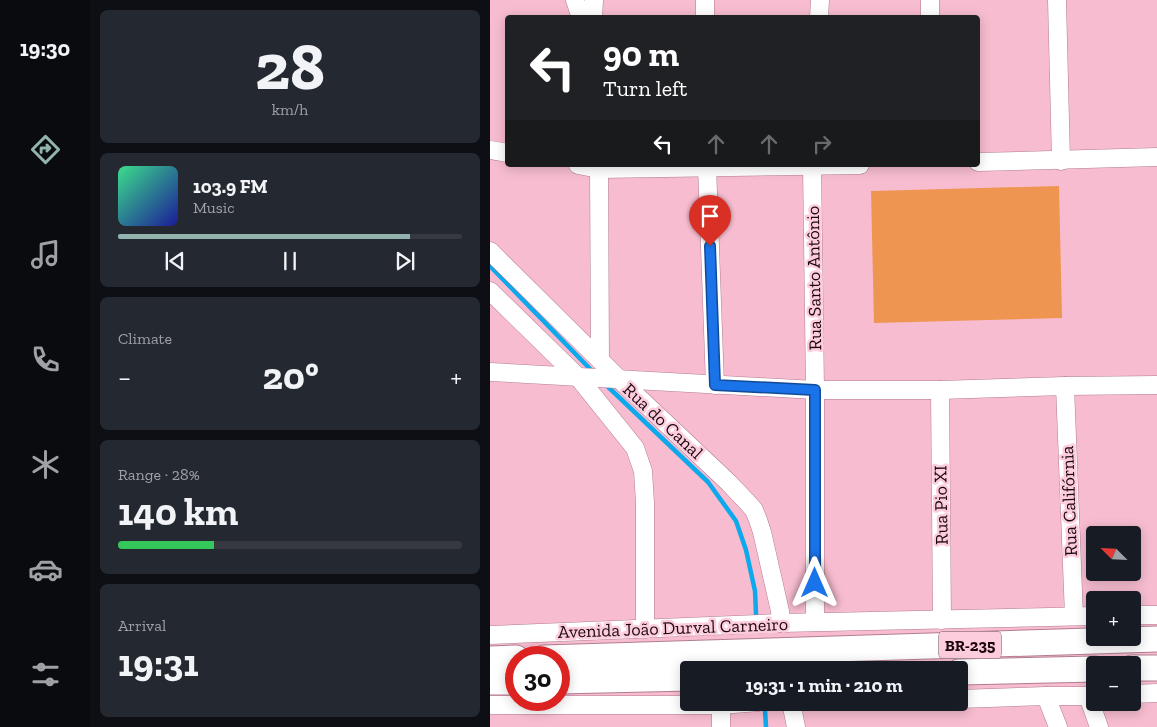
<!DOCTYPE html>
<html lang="en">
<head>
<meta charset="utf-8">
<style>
  :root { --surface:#171b24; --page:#242831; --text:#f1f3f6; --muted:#9ea1a6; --line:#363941; --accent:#92b2ae }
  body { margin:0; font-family:"Zilla Slab",serif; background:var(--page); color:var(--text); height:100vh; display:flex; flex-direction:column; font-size:19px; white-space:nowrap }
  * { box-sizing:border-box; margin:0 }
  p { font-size:16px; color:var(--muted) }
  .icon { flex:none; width:28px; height:28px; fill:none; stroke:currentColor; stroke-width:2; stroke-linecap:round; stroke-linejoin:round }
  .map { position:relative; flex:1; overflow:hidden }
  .drawer { display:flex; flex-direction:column; gap:10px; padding:10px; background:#0d0f14; width:400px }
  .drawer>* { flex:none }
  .hud { position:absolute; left:15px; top:15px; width:475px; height:152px; border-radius:5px; box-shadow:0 2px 12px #0003; background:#202124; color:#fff; overflow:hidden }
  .needle { width:32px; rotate:294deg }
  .tools { position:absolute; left:596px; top:526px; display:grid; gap:10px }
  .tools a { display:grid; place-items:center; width:55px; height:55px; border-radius:5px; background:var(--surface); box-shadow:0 2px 12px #0003; font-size:25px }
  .speed { position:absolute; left:15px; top:646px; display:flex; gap:10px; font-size:25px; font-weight:700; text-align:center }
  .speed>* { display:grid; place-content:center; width:65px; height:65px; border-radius:50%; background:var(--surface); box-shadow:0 2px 12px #0003; line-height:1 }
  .speed .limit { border:8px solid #d22; background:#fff; color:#111 }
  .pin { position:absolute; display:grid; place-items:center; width:42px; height:42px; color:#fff; margin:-51px -21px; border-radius:50% 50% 50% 0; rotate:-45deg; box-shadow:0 0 5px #0007 }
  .pin .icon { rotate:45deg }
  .me { position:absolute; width:55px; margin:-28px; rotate:0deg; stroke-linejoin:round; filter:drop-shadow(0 0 4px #0008) }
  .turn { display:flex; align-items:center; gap:18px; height:105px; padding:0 15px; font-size:22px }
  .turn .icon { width:65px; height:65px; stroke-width:2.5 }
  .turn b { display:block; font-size:35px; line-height:42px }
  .lanes { display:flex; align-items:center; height:48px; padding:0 15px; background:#0003; justify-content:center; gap:25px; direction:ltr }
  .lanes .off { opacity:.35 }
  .big { font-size:38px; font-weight:700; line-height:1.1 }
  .drawer .tile { flex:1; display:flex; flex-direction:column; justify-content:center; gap:8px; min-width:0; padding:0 18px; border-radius:8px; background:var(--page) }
  .drawer .dial { align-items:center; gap:0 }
  .dial b { font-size:65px; line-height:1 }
  .song { display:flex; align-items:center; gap:15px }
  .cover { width:60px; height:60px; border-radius:8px; background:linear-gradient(135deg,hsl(150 70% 55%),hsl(240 70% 35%)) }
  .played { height:5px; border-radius:2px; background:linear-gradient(90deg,var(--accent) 85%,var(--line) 85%) }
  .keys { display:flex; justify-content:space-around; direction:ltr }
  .heat { display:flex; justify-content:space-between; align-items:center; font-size:28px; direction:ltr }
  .charge { height:8px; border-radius:4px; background:linear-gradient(90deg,#34c759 28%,var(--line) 0) }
  .trip { position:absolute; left:190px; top:661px; width:288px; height:50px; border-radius:5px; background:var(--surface); box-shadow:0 2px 12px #0003; font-weight:700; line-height:50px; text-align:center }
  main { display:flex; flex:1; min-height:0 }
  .tab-bar { display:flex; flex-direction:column; width:90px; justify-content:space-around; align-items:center; background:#090b0e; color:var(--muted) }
  .tab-bar .icon { width:35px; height:35px }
  .tab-bar .on { color:var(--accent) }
  .tab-bar b { font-size:22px; color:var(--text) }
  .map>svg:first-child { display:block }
  .green { fill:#ee9651 }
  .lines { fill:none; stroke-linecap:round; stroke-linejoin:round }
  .stream { stroke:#0ca9ed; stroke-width:4.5 }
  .minor-casing { stroke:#b37d90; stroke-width:19 }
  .highway-casing { stroke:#b37d90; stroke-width:27 }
  .minor { stroke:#fff; stroke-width:18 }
  .highway { stroke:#fff; stroke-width:25 }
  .route-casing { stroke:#114b97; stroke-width:12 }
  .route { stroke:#1a73e8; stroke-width:9 }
  .labels { text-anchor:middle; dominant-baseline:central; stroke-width:5; stroke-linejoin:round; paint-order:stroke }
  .shield { fill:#fdcddd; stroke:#5e424c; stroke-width:1 }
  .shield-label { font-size:16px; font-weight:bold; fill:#1a070e }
  .street-label { font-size:18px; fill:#1a070e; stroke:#fdcddd }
</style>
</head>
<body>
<main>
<nav class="tab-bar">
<b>19:30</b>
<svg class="icon on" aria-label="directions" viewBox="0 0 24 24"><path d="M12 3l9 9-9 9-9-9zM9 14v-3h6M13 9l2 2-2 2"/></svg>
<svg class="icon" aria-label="music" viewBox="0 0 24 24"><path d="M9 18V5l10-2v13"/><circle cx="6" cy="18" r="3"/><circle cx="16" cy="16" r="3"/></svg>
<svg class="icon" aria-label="phone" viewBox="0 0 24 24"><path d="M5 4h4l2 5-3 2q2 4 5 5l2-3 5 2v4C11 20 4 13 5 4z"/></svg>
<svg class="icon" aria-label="climate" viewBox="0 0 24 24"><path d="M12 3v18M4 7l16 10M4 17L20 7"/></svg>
<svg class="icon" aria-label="car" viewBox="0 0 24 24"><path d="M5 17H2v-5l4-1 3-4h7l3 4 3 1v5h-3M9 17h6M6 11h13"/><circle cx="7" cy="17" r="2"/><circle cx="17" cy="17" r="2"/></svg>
<svg class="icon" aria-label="filters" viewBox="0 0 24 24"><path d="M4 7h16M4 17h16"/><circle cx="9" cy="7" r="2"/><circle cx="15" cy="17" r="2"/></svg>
</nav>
<section class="drawer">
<div class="tile dial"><b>28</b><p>km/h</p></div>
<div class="tile">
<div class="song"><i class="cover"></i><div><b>103.9 FM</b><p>Music</p></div></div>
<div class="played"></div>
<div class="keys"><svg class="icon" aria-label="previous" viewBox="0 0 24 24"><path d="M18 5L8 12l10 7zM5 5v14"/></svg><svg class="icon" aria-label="pause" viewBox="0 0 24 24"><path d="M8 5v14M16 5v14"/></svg><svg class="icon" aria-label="next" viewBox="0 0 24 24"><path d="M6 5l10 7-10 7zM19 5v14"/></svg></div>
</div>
<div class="tile"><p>Climate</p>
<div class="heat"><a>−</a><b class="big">20°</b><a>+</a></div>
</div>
<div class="tile"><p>Range · 28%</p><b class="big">140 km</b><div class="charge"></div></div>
<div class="tile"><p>Arrival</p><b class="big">19:31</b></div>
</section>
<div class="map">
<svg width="667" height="727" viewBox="0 0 667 727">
  <rect width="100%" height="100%" fill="#f7bcd0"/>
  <path class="green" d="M569,186l3,132 -188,5 -3,-132z"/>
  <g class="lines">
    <g class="stream">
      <path d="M0,266l104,107"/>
      <path d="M114,383l104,99 28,39 10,29 9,41 1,23"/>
      <path d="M271,659l1,11"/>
      <path d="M275,710l1,17"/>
    </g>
    <defs>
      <g id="minor">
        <path d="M85,0l6,18"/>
        <path d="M215,0v18"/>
        <path d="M440,0v18"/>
        <path d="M567,0l4,161"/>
        <path d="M103,18l1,-18"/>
        <path d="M329,18l1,-18"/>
        <path d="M0,150l18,3"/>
        <path d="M488,162l179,-5"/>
        <path d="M88,165l21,4 261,-4"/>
        <path d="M109,165l1,195"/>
        <path d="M217,165l8,220"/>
        <path d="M322,165l3,225v232"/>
        <path d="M0,251l129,128 110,104 18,19 7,8 4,10 4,12 18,79 1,12"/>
        <path d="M0,291l88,86 57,71 8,23 2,32v126"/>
        <path d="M0,372l325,18h125l125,-4 92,-1"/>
        <path d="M575,386l9,230"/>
        <path d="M450,390l2,230"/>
        <path d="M642,615h25"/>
        <path d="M0,635l291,-12 314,-7"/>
        <path d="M642,694l25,-1"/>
        <path d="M556,696l12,31"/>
        <path d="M598,696l11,31"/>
        <path d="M469,699l87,-3h49"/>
        <path d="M301,702l5,25"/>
        <path d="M0,705h231l37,-3"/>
        <path d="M231,727v-22"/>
      </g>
      <g id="highway">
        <path d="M54,658l613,-19"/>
        <path d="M0,659l26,-1"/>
        <path d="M642,668h25"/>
        <path d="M469,672l136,-3"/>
        <path d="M69,681l130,-3"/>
        <path d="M0,682h26"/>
      </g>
    </defs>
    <use href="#minor" class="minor-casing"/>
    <use href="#highway" class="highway-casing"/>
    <use href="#minor" class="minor"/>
    <use href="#highway" class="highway"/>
  </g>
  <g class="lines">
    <defs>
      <path id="route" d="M220,246l5,139 100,5v193"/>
    </defs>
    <use href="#route" class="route-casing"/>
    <use href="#route" class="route"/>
  </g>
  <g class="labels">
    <rect class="shield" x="449" y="631.5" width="62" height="27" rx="4"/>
    <g class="shield-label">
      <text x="480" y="645">BR-235</text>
    </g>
    <g class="street-label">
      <text transform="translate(324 278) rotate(-91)">Rua Santo Antônio</text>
      <text transform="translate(173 421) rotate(43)">Rua do Canal</text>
      <text transform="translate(579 501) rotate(-92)">Rua Califórnia</text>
      <text transform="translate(451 505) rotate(-91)">Rua Pio XI</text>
      <text transform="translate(183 628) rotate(-2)">Avenida João Durval Carneiro</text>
    </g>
  </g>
</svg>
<div class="tools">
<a><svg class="needle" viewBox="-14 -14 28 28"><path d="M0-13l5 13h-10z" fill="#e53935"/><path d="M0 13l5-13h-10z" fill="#9ea1a6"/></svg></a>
<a>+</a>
<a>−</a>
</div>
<div class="speed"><div class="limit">30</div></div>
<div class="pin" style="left:220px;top:246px;background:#d93025"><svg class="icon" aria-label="arrive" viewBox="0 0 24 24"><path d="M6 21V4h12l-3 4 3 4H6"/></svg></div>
<svg class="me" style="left:325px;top:583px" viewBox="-20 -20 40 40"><path d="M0-17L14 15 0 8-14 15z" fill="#1a73e8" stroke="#fff" stroke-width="4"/></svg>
<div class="trip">19:31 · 1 min · 210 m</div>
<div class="hud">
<div class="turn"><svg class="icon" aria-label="left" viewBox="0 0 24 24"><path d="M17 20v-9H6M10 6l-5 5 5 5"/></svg><div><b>90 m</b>Turn left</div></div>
<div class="lanes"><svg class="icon" aria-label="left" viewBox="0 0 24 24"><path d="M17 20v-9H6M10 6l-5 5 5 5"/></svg><svg class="icon off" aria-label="ahead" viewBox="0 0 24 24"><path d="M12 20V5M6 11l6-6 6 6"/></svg><svg class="icon off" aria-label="ahead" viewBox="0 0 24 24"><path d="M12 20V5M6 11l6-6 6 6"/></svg><svg class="icon off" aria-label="right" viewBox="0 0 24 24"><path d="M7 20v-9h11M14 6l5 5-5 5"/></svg></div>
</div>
</div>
</main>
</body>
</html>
